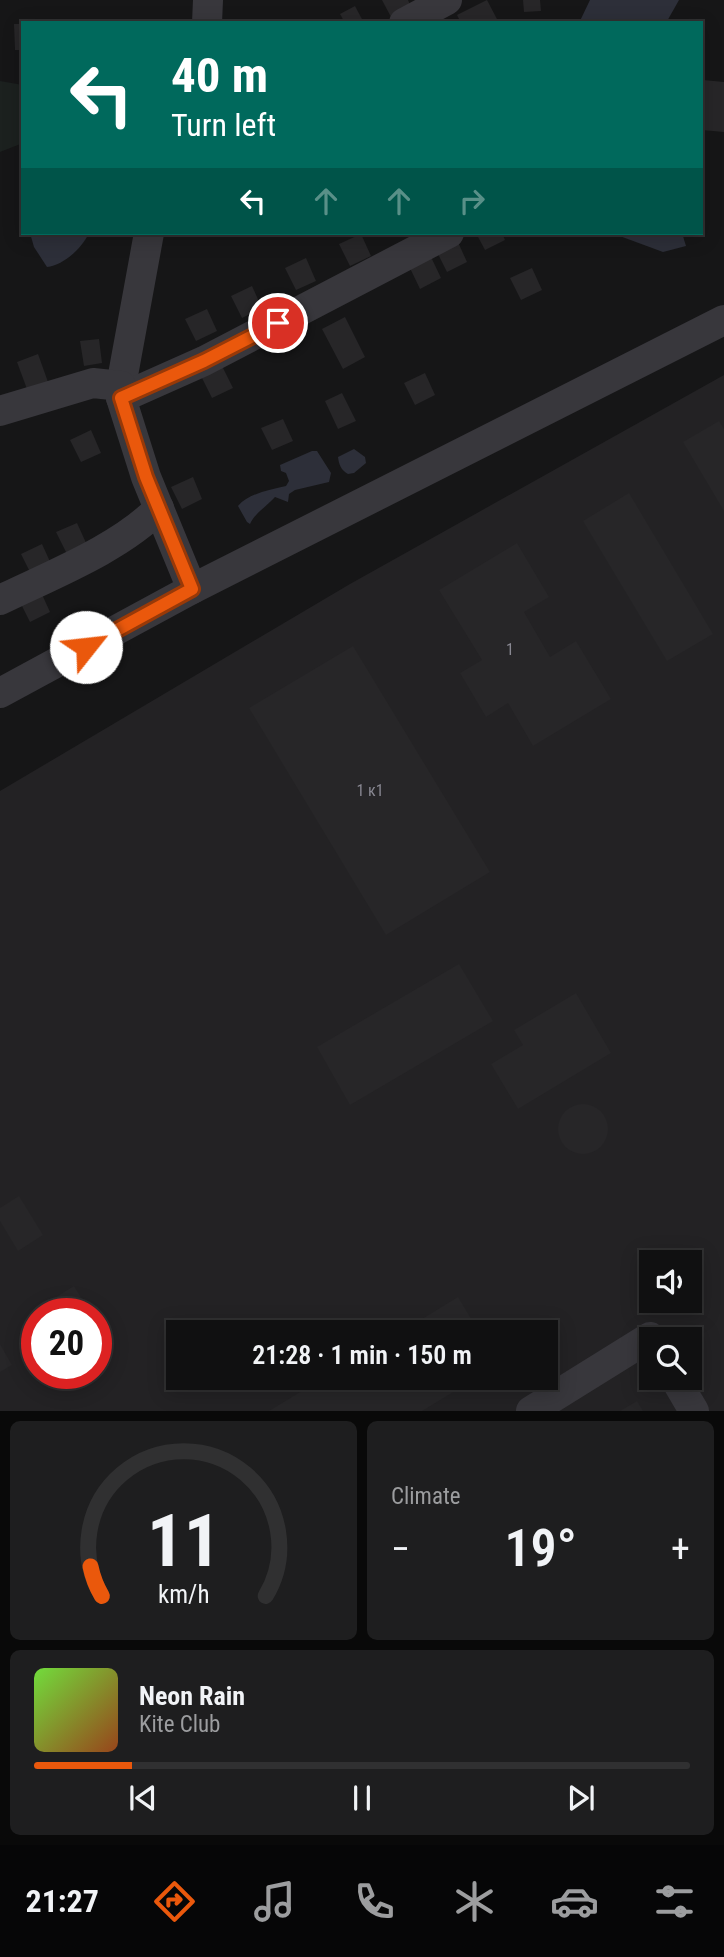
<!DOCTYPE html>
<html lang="en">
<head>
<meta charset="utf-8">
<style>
  :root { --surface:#101011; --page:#1e1e1f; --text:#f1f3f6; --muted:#9c9d9f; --line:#303031; --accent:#ea580c }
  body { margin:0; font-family:"Roboto Condensed",sans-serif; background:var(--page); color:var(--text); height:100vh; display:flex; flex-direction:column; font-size:26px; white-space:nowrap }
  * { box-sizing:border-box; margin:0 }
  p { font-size:23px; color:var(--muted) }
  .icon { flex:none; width:38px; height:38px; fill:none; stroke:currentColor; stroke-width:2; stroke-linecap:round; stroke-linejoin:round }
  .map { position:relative; height:1411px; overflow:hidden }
  .panel { display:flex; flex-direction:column; gap:10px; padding:10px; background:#090909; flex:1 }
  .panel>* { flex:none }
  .top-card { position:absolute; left:21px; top:21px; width:682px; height:214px; border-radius:0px; box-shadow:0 4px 18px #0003,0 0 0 2px var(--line); background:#00695c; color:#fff; overflow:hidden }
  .fabs { position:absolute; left:639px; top:1250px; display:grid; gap:14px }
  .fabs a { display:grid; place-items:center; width:63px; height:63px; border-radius:0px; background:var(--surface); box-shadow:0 4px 18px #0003,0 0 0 2px var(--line); font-size:35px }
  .speed { position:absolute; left:21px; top:1298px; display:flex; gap:14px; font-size:35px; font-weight:700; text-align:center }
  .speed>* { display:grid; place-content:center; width:91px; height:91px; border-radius:50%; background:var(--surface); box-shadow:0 4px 18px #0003,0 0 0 2px var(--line); line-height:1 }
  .speed .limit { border:10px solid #d22; background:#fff; color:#111 }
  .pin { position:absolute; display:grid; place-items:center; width:60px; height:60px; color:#fff; margin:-30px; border:4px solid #fff; border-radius:50%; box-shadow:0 2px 7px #0007 }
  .me { position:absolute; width:77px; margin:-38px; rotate:61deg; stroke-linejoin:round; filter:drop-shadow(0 0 5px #0008) }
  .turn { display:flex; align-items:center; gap:24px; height:147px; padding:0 35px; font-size:32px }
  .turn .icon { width:91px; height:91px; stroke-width:2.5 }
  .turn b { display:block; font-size:49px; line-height:60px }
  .lanes { display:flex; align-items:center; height:66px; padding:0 35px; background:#0003; justify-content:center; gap:35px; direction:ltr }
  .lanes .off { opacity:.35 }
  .big { font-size:52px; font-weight:600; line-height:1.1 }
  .panel .card { flex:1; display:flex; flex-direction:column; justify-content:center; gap:10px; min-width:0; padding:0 24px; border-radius:10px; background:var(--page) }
  .panel .dial { align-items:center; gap:0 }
  .dial svg { height:182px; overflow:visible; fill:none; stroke:var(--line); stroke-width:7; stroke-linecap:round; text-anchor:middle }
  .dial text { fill:var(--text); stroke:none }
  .song { display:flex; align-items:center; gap:21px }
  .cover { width:84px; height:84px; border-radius:10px; background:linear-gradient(135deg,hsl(100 70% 55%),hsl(20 70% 35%)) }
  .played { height:7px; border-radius:4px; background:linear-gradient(90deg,var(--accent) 15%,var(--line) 15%) }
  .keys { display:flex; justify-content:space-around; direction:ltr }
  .heat { display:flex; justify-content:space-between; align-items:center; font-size:38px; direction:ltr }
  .panel .tiles { flex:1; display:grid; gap:10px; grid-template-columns:1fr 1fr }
  .card:last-child { grid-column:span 2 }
  .trip { position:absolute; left:166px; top:1320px; width:392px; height:70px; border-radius:0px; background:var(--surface); box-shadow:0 4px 18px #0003,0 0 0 2px var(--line); font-weight:600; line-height:70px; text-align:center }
  .tabs { display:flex; height:112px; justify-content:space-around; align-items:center; background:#060607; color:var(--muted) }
  .tabs .icon { width:49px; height:49px }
  .tabs .active { color:var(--accent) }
  .tabs b { font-size:32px; color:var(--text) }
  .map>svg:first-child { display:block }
  .built { fill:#232224; fill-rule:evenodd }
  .green { fill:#1c211f }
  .water { fill:#2d2f39 }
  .building { fill:#272628 }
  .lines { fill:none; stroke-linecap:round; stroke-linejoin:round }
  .minor { stroke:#38373c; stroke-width:30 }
  .route-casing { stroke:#983908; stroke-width:18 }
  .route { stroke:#ea580c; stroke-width:12 }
  .labels { text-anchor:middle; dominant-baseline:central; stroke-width:7; stroke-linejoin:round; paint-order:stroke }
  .number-label { font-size:16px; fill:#898892 }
</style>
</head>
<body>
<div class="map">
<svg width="724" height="1411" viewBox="0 0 724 1411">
  <rect width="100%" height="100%" fill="#161617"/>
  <path class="built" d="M724,375v1036h-724v-620l350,-207zM651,1262h39v38h-39zM37,1314h59v60h-59zM178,1332h368v45h-368zM651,1339h39v38h-39z"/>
  <path class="green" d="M0,81l23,4v58l-23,9z"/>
  <g class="water">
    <path d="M590,0h89l-13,23h-87z"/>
    <path d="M30,233h59c-7,15 -25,32 -42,34l-13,-20z"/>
    <path d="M615,233h67l4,13 -23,6 -46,-17z"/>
    <path d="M354,449l11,8 1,6 -12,10 -6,1c-7,-4 -9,-9 -10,-17z"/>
    <path d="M312,451h5l14,22 -2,9 -34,8 -6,4 -1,8 -13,-5c-9,10 -20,16 -25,27l-3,-2 -9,-16c11,-13 32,-16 48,-20l3,-5 -3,-8 -5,-2 -1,-6z"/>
  </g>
  <g class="building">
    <path d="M382,0h26l3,7 -20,10z"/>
    <path d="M487,0l12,23h-38l-4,-8z"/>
    <path d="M523,0h17l1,11 -17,1z"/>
    <path d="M355,6l9,17h-19l-5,-9z"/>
    <path d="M14,24h9v26h-8z"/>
    <path d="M703,80l21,2v50l-22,-2z"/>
    <path d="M476,233h26l3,7 -20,10z"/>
    <path d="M361,234l10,22 -21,10 -11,-22z"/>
    <path d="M457,240l10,22 -20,10 -11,-22z"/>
    <path d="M431,257l10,21 -21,11 -11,-23z"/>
    <path d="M306,258l10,23 -20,9 -11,-22z"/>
    <path d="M532,268l10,22 -21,10 -11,-22z"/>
    <path d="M252,286l10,22 -20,10 -11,-22z"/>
    <path d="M207,309l10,22 -21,10 -11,-22z"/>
    <path d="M345,317l20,40 -22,12 -21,-40z"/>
    <path d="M99,339l3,24 -18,3 -4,-25z"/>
    <path d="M38,354l10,28 -21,7 -10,-27z"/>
    <path d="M222,366l11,22 -21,10 -11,-22z"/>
    <path d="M425,373l10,22 -20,10 -11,-22z"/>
    <path d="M342,393l14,28 -18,8 -13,-28z"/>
    <path d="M283,419l10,22 -21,9 -11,-22z"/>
    <path d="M719,421l5,8v82l-41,-69z"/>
    <path d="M91,430l10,23 -20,9 -11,-22z"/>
    <path d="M193,477l9,22 -20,10 -11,-22z"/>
    <path d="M629,493l84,141 -46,27 -84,-140z"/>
    <path d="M77,523l10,22 -20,9 -11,-22z"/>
    <path d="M517,543l32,54 -25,15 26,45 26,-16 35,58 -78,47 -25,-43 -22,14 -26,-44 22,-13 -43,-70z"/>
    <path d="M42,544l10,22 -20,10 -11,-22z"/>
    <path d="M40,590l10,22 -20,10 -11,-22z"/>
    <path d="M353,646l137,226 -104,63 -137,-227z"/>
    <path d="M459,964l34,57 -143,84 -33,-58z"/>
    <path d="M576,993l35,60 -93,56 -27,-45 32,-19 -9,-15z"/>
    <circle cx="583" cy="1129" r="25"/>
    <path d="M19,1196l24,39 -25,16 -18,-30v-13z"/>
    <path d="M74,1286l17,28h-54v9l-7,-10z"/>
    <path d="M458,1297l21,35h-78z"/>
    <path d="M0,1344l12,21 -12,7z"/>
    <path d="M325,1377h153l-56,34h-153z"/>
    <path d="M637,1401l6,10h-23z"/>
  </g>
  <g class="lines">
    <g class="minor">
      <path d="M207,23l1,-23"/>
      <path d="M404,23l43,-23"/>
      <path d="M149,233l-28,153v12l25,79 46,112"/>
      <path d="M121,398l83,-37 245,-128"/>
      <path d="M0,411l93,-28 28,3"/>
      <path d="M0,600c49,-24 121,-52 159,-92"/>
      <path d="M0,693l192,-104 532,-269"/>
      <path d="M674,1377l20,34"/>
      <path d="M531,1411l119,-74 2,2"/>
    </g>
  </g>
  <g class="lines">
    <defs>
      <path id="route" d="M86,647l106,-58 -46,-112 -25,-79 83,-37 74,-38"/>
    </defs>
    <use href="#route" class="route-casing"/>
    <use href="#route" class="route"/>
  </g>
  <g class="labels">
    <g class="number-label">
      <text x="510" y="649">1</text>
      <text x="370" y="790">1 к1</text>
    </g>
  </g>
</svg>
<div class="fabs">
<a><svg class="icon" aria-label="sound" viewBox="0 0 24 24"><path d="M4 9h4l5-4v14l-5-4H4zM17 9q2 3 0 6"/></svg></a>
<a><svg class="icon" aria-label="search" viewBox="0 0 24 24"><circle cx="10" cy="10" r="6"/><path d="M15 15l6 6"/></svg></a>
</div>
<div class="speed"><div class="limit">20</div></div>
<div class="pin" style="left:278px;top:323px;background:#d93025"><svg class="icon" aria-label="arrive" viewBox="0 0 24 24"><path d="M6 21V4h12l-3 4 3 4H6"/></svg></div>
<svg class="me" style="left:86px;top:647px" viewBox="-20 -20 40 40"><circle r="19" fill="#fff"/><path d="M0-13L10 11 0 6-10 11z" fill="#ea580c"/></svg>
<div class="trip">21:28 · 1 min · 150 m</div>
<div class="top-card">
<div class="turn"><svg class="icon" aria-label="left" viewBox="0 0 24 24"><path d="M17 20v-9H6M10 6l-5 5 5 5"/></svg><div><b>40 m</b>Turn left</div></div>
<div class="lanes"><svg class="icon" aria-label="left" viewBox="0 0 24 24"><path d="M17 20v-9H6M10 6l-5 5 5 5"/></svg><svg class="icon off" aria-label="ahead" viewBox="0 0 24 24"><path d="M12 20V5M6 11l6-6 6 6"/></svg><svg class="icon off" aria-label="ahead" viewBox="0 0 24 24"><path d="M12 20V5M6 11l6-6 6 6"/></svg><svg class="icon off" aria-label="right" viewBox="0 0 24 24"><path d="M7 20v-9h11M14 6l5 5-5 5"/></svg></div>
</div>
</div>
<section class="panel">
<div class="tiles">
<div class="card dial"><svg viewBox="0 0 100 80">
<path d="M14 69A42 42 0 1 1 86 69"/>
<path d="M14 69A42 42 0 0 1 9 56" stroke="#ea580c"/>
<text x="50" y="56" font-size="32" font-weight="700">11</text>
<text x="50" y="72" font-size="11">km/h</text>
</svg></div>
<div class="card"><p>Climate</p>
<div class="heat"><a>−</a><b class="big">19°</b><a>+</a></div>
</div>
<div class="card">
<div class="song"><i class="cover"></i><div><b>Neon Rain</b><p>Kite Club</p></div></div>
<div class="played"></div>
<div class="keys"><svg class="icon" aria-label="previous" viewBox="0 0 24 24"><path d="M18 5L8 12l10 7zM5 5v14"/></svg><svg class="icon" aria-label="pause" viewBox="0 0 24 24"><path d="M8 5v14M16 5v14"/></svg><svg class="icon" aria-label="next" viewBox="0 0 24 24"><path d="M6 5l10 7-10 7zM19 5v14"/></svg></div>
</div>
</div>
</section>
<nav class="tabs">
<b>21:27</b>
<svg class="icon active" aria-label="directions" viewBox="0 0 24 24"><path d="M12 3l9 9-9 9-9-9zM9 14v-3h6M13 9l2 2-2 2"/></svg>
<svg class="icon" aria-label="music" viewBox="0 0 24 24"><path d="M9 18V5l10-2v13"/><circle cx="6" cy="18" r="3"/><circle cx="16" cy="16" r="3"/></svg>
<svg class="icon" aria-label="phone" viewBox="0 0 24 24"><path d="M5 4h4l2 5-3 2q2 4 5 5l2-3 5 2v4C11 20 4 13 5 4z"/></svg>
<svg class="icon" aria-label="climate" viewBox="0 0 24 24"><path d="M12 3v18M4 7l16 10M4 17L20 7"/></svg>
<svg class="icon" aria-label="car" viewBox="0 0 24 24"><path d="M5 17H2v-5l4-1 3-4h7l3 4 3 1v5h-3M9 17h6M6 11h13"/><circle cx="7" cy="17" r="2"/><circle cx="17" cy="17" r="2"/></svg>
<svg class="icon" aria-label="filters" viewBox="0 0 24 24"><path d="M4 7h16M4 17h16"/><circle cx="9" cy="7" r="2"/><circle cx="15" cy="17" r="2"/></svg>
</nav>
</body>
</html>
